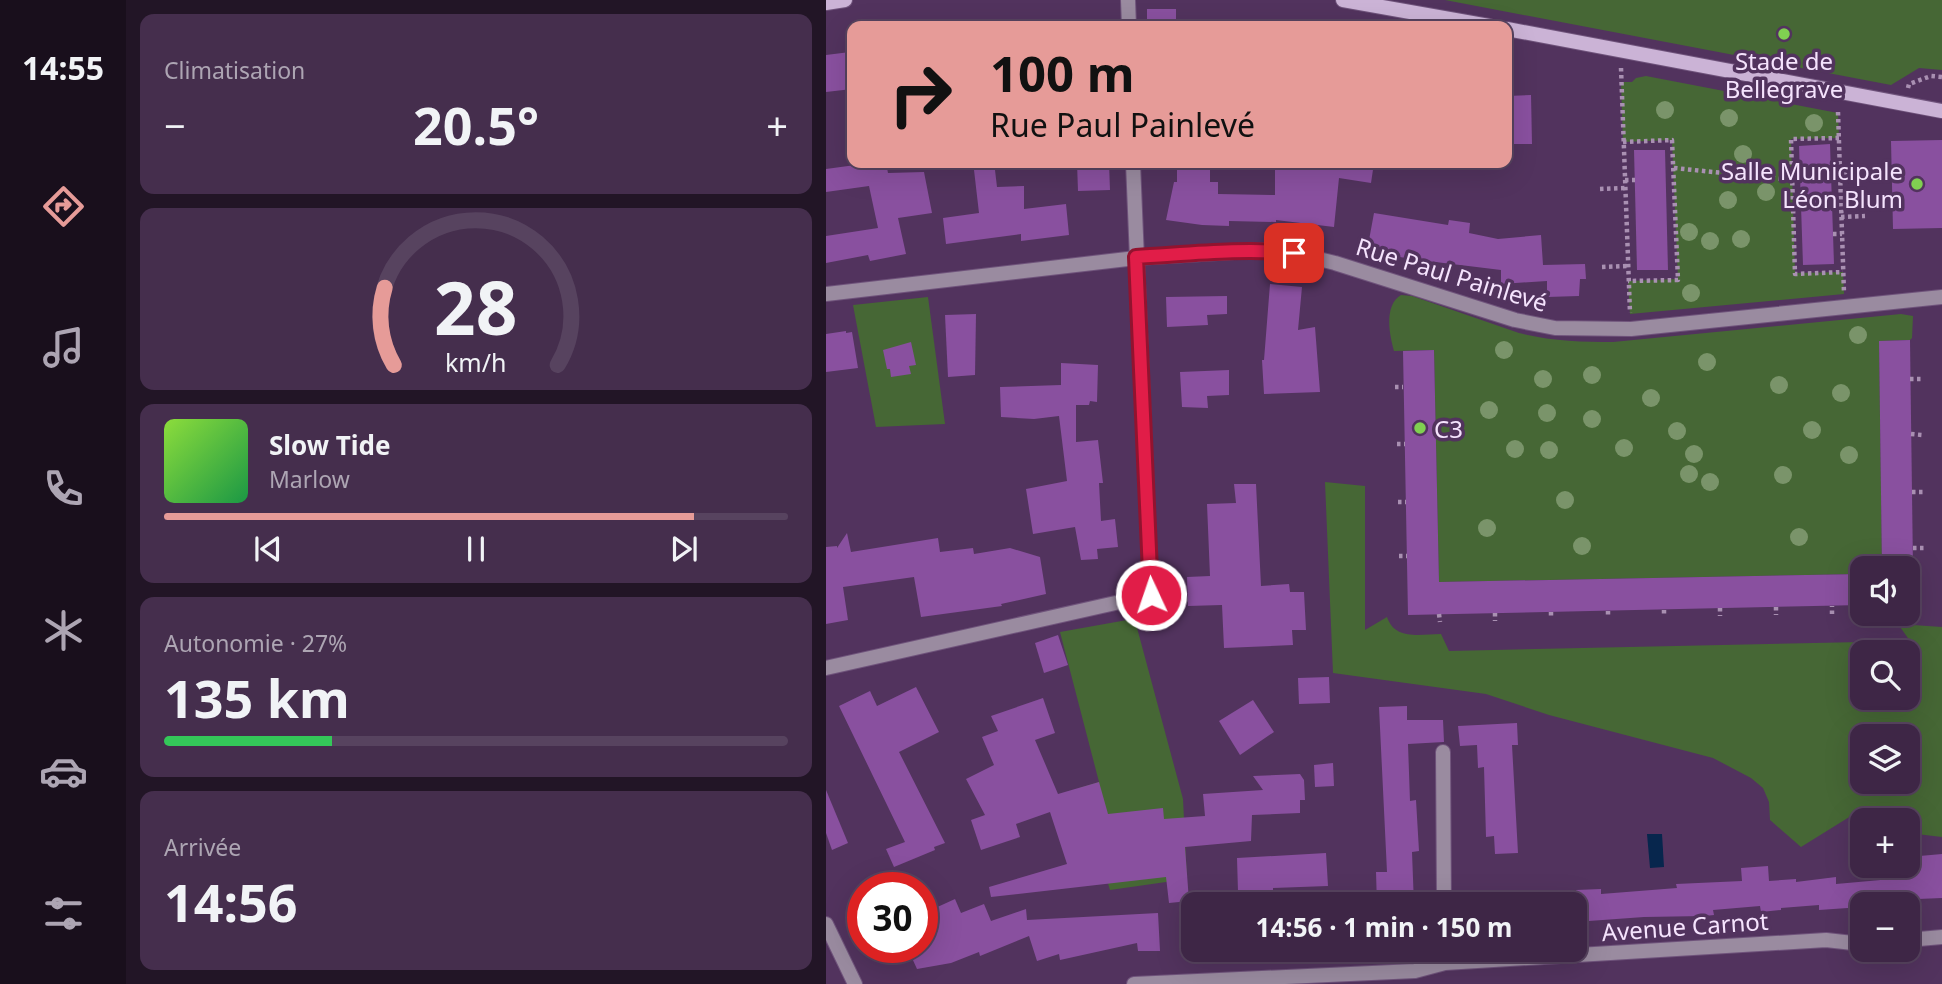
<!DOCTYPE html>
<html lang="fr">
<head>
<meta charset="utf-8">
<style>
  :root { --surface:#3e2646; --page:#452e4d; --text:#f1f3f6; --muted:#ada5b3; --line:#57435f; --accent:#e69b98 }
  body { margin:0; font-family:"Noto Sans",sans-serif; background:var(--page); color:var(--text); height:100vh; display:flex; flex-direction:column; font-size:26px; white-space:nowrap }
  * { box-sizing:border-box; margin:0 }
  p { font-size:23px; color:var(--muted) }
  .icon { flex:none; width:38px; height:38px; fill:none; stroke:currentColor; stroke-width:2; stroke-linecap:round; stroke-linejoin:round }
  .map { position:relative; flex:1; overflow:hidden }
  .side { display:flex; flex-direction:column; gap:14px; padding:14px; background:#221526; width:700px }
  .side>* { flex:none }
  .guide { position:absolute; left:21px; top:21px; width:665px; height:147px; border-radius:14px; box-shadow:0 7px 28px #0002,0 0 0 2px var(--line); background:#e69b98; color:#111; overflow:hidden }
  .tools { position:absolute; left:1024px; top:556px; display:grid; gap:14px }
  .tools a { display:grid; place-items:center; width:70px; height:70px; border-radius:14px; background:var(--surface); box-shadow:0 7px 28px #0002,0 0 0 2px var(--line); font-size:35px }
  .speed { position:absolute; left:21px; top:872px; display:flex; gap:14px; font-size:35px; font-weight:700; text-align:center }
  .speed>* { display:grid; place-content:center; width:91px; height:91px; border-radius:50%; background:var(--surface); box-shadow:0 7px 28px #0002,0 0 0 2px var(--line); line-height:1 }
  .speed .limit { border:10px solid #d22; background:#fff; color:#111 }
  .pin { position:absolute; display:grid; place-items:center; width:60px; height:60px; color:#fff; margin:-30px; border-radius:14px; box-shadow:0 4px 10px #0006 }
  .me { position:absolute; width:77px; margin:-38px; rotate:357deg; stroke-linejoin:round; filter:drop-shadow(0 0 5px #0008) }
  .turn { display:flex; align-items:center; gap:24px; height:147px; padding:0 28px; font-size:32px }
  .turn .icon { width:91px; height:91px; stroke-width:2.5 }
  .turn b { display:block; font-size:49px; line-height:60px }
  .big { font-size:52px; font-weight:700; line-height:1.1 }
  .side .widget { flex:1; display:flex; flex-direction:column; justify-content:center; gap:10px; min-width:0; padding:0 24px; border-radius:14px; background:var(--page) }
  .side .dial { align-items:center; gap:0 }
  .dial svg { height:182px; overflow:visible; fill:none; stroke:var(--line); stroke-width:7; stroke-linecap:round; text-anchor:middle }
  .dial text { fill:var(--text); stroke:none }
  .song { display:flex; align-items:center; gap:21px }
  .cover { width:84px; height:84px; border-radius:10px; background:linear-gradient(135deg,hsl(90 70% 55%),hsl(140 70% 35%)) }
  .played { height:7px; border-radius:4px; background:linear-gradient(90deg,var(--accent) 85%,var(--line) 85%) }
  .keys { display:flex; justify-content:space-around; direction:ltr }
  .heat { display:flex; justify-content:space-between; align-items:center; font-size:38px; direction:ltr }
  .charge { height:10px; border-radius:5px; background:linear-gradient(90deg,#34c759 27%,var(--line) 0) }
  .trip { position:absolute; left:355px; top:892px; width:406px; height:70px; border-radius:14px; background:var(--surface); box-shadow:0 7px 28px #0002,0 0 0 2px var(--line); font-weight:700; line-height:70px; text-align:center }
  main { display:flex; flex:1; min-height:0 }
  .menu { display:flex; flex-direction:column; width:126px; justify-content:space-around; align-items:center; background:#190f1c; color:var(--muted) }
  .menu .icon { width:49px; height:49px }
  .menu .on { color:var(--accent) }
  .menu b { font-size:32px; color:var(--text) }
  .map>svg:first-child { display:block }
  .green { fill:#466735; fill-rule:evenodd }
  .water { fill:#07264d }
  .building { fill:#89509f }
  .lines { fill:none; stroke-linecap:round; stroke-linejoin:round }
  .street-casing { stroke:#6f537b; stroke-width:16 }
  .secondary-casing { stroke:#6f537b; stroke-width:16 }
  .path { stroke:#a990b2; stroke-width:4.5; stroke-dasharray:3.5 3.5; stroke-linecap:butt }
  .street { stroke:#9a8ba0; stroke-width:14 }
  .secondary { stroke:#cbb3d6; stroke-width:14 }
  .tree { fill:#7a946a }
  .route-casing { stroke:#92132f; stroke-width:18 }
  .route { stroke:#e11d48; stroke-width:12 }
  .poi-dot { fill:#80d051; stroke:#52335e; stroke-width:2.5 }
  .labels { text-anchor:middle; dominant-baseline:central; stroke-width:7; stroke-linejoin:round; paint-order:stroke }
  .poi-label { font-size:24px; fill:#f5e3fd; stroke:#52335e }
  .street-label { font-size:24px; fill:#f5e3fd; stroke:#52335e }
</style>
</head>
<body>
<main>
<nav class="menu">
<b>14:55</b>
<svg class="icon on" aria-label="directions" viewBox="0 0 24 24"><path d="M12 3l9 9-9 9-9-9zM9 14v-3h6M13 9l2 2-2 2"/></svg>
<svg class="icon" aria-label="music" viewBox="0 0 24 24"><path d="M9 18V5l10-2v13"/><circle cx="6" cy="18" r="3"/><circle cx="16" cy="16" r="3"/></svg>
<svg class="icon" aria-label="phone" viewBox="0 0 24 24"><path d="M5 4h4l2 5-3 2q2 4 5 5l2-3 5 2v4C11 20 4 13 5 4z"/></svg>
<svg class="icon" aria-label="climate" viewBox="0 0 24 24"><path d="M12 3v18M4 7l16 10M4 17L20 7"/></svg>
<svg class="icon" aria-label="car" viewBox="0 0 24 24"><path d="M5 17H2v-5l4-1 3-4h7l3 4 3 1v5h-3M9 17h6M6 11h13"/><circle cx="7" cy="17" r="2"/><circle cx="17" cy="17" r="2"/></svg>
<svg class="icon" aria-label="filters" viewBox="0 0 24 24"><path d="M4 7h16M4 17h16"/><circle cx="9" cy="7" r="2"/><circle cx="15" cy="17" r="2"/></svg>
</nav>
<section class="side">
<div class="widget"><p>Climatisation</p>
<div class="heat"><a>−</a><b class="big">20.5°</b><a>+</a></div>
</div>
<div class="widget dial"><svg viewBox="0 0 100 80">
<path d="M14 69A42 42 0 1 1 86 69"/>
<path d="M14 69A42 42 0 0 1 10 35" stroke="#e69b98"/>
<text x="50" y="56" font-size="32" font-weight="700">28</text>
<text x="50" y="72" font-size="11">km/h</text>
</svg></div>
<div class="widget">
<div class="song"><i class="cover"></i><div><b>Slow Tide</b><p>Marlow</p></div></div>
<div class="played"></div>
<div class="keys"><svg class="icon" aria-label="previous" viewBox="0 0 24 24"><path d="M18 5L8 12l10 7zM5 5v14"/></svg><svg class="icon" aria-label="pause" viewBox="0 0 24 24"><path d="M8 5v14M16 5v14"/></svg><svg class="icon" aria-label="next" viewBox="0 0 24 24"><path d="M6 5l10 7-10 7zM19 5v14"/></svg></div>
</div>
<div class="widget"><p>Autonomie · 27%</p><b class="big">135 km</b><div class="charge"></div></div>
<div class="widget"><p>Arrivée</p><b class="big">14:56</b></div>
</section>
<div class="map">
<svg width="1116" height="984" viewBox="0 0 1116 984">
  <rect width="100%" height="100%" fill="#52335e"/>
  <g class="green">
    <path d="M619,0h497v70l-23,-2 -28,17z"/>
    <path d="M820,76l192,37 1,25 -48,1 4,134 48,-1 1,22 -214,20 -2,-33 50,-2 -6,-139 -49,2 -2,-60h11l4,-4z"/>
    <path d="M575,295l11,1 107,37c32,8 63,9 94,9l288,-28 12,2 -1,22 -2,2 -31,1 3,228h-20v5l-423,8 -5,-232 -40,1c-5,-17 -10,-46 7,-56z"/>
    <path d="M102,297l17,127 -69,3 -23,-122z"/>
    <path d="M499,482l40,4v144l22,-13c8,24 34,17 54,17l8,17 461,-10 -12,-17 44,3v210l-34,-4v-12h-41l-8,-10 -58,36 -31,-27 -1,-18 -6,-14 -12,-10 -38,-20 -164,-43 -63,-21 -153,-21zM1036,653h46v45h-46zM1036,737h46v45h-46z"/>
    <path d="M301,620l9,4 47,175 4,80 -77,11 -31,-102 20,-6 -39,-150z"/>
  </g>
  <path class="water" d="M836,834l2,33 -14,1 -3,-34z"/>
  <g class="building">
    <rect x="321" y="9" width="29" height="17"/>
    <path d="M24,52v4h2v33l-26,3v-37z"/>
    <path d="M705,95l1,49h-24l-1,-3v-45z"/>
    <path d="M1116,140v88l-49,1 -2,-88z"/>
    <path d="M1004,144l4,120 -31,1 -4,-119z"/>
    <path d="M808,150h31l3,120h-31z"/>
    <path d="M44,163h16l2,10 36,-1 8,41 -34,5 8,36 -36,7 -2,-6 -42,8v-27l52,-8 -9,-42 -43,6v-23z"/>
    <path d="M251,163h32l1,27 -32,1z"/>
    <path d="M351,163h33v19h8v12l57,1v-32h99l-3,20 -32,-5 -5,49 -58,-7v2l-47,-1v5l-27,-1 -36,-5 8,-38h3z"/>
    <path d="M148,170h21l2,17 27,-1v23l42,-5 3,31 -48,6v-7l-75,10 -3,-26 36,-5z"/>
    <path d="M548,213l74,12 1,-5 21,3 -1,10 29,6 43,-4 2,30 42,-1 1,15h-6l-1,17 -32,1v-16l-46,3v-14l-90,-11 -44,-8z"/>
    <path d="M444,284l32,3 -4,43 17,-3 5,65 -56,2 -2,-34h2z"/>
    <path d="M401,296v18l-20,1 1,10 -41,2 -1,-30z"/>
    <path d="M150,314l-1,61 -27,2 -3,-62z"/>
    <path d="M20,331v2l6,-1 6,36 -32,4v-38z"/>
    <path d="M1084,340l3,229h-31l-3,-228z"/>
    <path d="M85,342l5,23 -7,1 2,8 -20,3 -1,-8h-3l-4,-19z"/>
    <path d="M608,350l5,232 423,-8v31l-454,10 -5,-264z"/>
    <path d="M235,363l37,2 -1,37 -7,-1 -1,4h-13v37l22,-2 5,43h-4l2,38 14,-2 3,28 -21,2 1,10 -17,1 -6,-33 -42,7 -7,-45 41,-8 -8,-65 -25,3 -33,-2 -1,-30 61,-2z"/>
    <path d="M403,370v25l-22,1 1,12 -26,-1 -2,-35z"/>
    <path d="M408,484h22l5,102 28,-2 1,8h14l2,38h-14l1,15 -69,3 -2,-43 -34,1 -1,-29 23,-1 -3,-72 29,-1z"/>
    <path d="M21,533l4,19 87,-14 2,14 33,-4 1,6 36,-6 30,9 6,37 -45,10 1,2 -81,11 -7,-40 -71,10 5,33 -22,4v-77l11,-1v2z"/>
    <path d="M232,635l10,30 -24,8 -9,-30z"/>
    <path d="M503,677l1,26 -31,1 -1,-26z"/>
    <path d="M90,687l23,45 -40,20 46,91 -11,4 1,3 -41,17 -8,-18 19,-7 -66,-136 31,-15 7,15z"/>
    <path d="M217,698l12,35 -20,7 23,54 41,-12 9,32 55,-6 1,11 41,-3 -2,-22 60,-4 -10,-14 47,-2 4,6 1,20h-5v13l-48,2 -1,26 -66,6 4,54 -20,2 -3,-26 -175,20 -2,-10 78,-23 -17,-52 -34,12 4,13 -39,13 -10,-30 14,-5 -19,-36 28,-14 -12,-28 16,-6 -7,-15z"/>
    <path d="M427,700l21,32 -34,23 -21,-34z"/>
    <path d="M581,706v14h36l1,22 -36,2 2,57 6,-1 3,51 -7,1 2,53h-37l-1,-33h11l-8,-165z"/>
    <path d="M691,723l1,22h-6l6,108 -23,1 -1,-18 -8,1 -2,-70 -6,1 -1,-23 -17,1 -2,-20z"/>
    <path d="M507,763l1,23 -19,1 -1,-22z"/>
    <path d="M0,790l22,53 -16,7 -6,-17z"/>
    <path d="M500,853l2,33 -55,2v3l-35,1 -1,-34z"/>
    <path d="M1116,854v44l-48,2v5h-32v2l-43,3v-5l-38,3v2l-20,2 -1,-6 -47,4 1,5 -10,1 -60,1 -69,5 1,-32 25,-1v5l76,-6 -1,-4 66,-3 -1,-13 27,-2 1,15 27,-2v3l40,-5v7l56,-5v-9l10,-1 -1,-3h7v-9z"/>
    <path d="M129,899l6,14 23,-9 7,17 35,-12 1,11 131,-7 2,38h-22l-1,-8 -77,17 -1,-6 -22,7 -8,-25 -49,20 -1,-4 -28,11 -34,6 -10,-22h15v-33z"/>
  </g>
  <g class="lines">
    <defs>
      <g id="street">
        <path d="M302,0l1,26"/>
        <path d="M0,294l310,-36 131,-8 27,3 41,10 180,57 40,8 76,1 311,-32"/>
        <path d="M0,668l325,-73 -18,-432"/>
        <path d="M617,752l1,153"/>
        <path d="M0,924l29,60"/>
        <path d="M1082,940l34,-3"/>
        <path d="M308,984l281,-13 30,-8 381,-23 36,4"/>
      </g>
      <g id="secondary">
        <path d="M517,0l146,26"/>
        <path d="M0,3l19,-3"/>
        <path d="M681,29l435,82"/>
      </g>
    </defs>
    <use href="#street" class="street-casing"/>
    <use href="#secondary" class="secondary-casing"/>
    <g class="path">
      <path d="M795,68l9,245"/>
      <path d="M1082,88l1,-4 22,-8 11,1"/>
      <path d="M1012,112l6,181"/>
      <path d="M1013,138l-48,1 4,135 48,-2"/>
      <path d="M797,142l49,-2 6,140 -50,1"/>
      <path d="M848,168l118,12"/>
      <path d="M1004,174l33,-3"/>
      <path d="M799,180h10"/>
      <path d="M774,189l25,-1"/>
      <path d="M1015,217l24,-1"/>
      <path d="M1007,234h9"/>
      <path d="M776,267l26,-1"/>
      <path d="M1084,379h11"/>
      <path d="M569,387h8"/>
      <path d="M1085,434l11,1"/>
      <path d="M571,444h8"/>
      <path d="M1086,492h11"/>
      <path d="M572,502h8"/>
      <path d="M1087,548h12"/>
      <path d="M573,556h8"/>
      <path d="M950,607v8"/>
      <path d="M894,608v8"/>
      <path d="M838,610v7"/>
      <path d="M782,611v7"/>
      <path d="M725,612v7"/>
      <path d="M669,613v8"/>
      <path d="M613,614l1,8"/>
      <path d="M1006,614v-8"/>
    </g>
    <use href="#street" class="street"/>
    <use href="#secondary" class="secondary"/>
  </g>
  <g class="tree">
    <circle cx="839" cy="110" r="9"/>
    <circle cx="903" cy="118" r="9"/>
    <circle cx="988" cy="123" r="9"/>
    <circle cx="917" cy="154" r="9"/>
    <circle cx="940" cy="192" r="9"/>
    <circle cx="902" cy="200" r="9"/>
    <circle cx="863" cy="232" r="9"/>
    <circle cx="915" cy="239" r="9"/>
    <circle cx="884" cy="241" r="9"/>
    <circle cx="865" cy="293" r="9"/>
    <circle cx="1032" cy="335" r="9"/>
    <circle cx="678" cy="350" r="9"/>
    <circle cx="881" cy="362" r="9"/>
    <circle cx="766" cy="375" r="9"/>
    <circle cx="717" cy="379" r="9"/>
    <circle cx="953" cy="385" r="9"/>
    <circle cx="1015" cy="393" r="9"/>
    <circle cx="825" cy="398" r="9"/>
    <circle cx="663" cy="410" r="9"/>
    <circle cx="721" cy="413" r="9"/>
    <circle cx="766" cy="419" r="9"/>
    <circle cx="986" cy="430" r="9"/>
    <circle cx="851" cy="431" r="9"/>
    <circle cx="798" cy="448" r="9"/>
    <circle cx="689" cy="449" r="9"/>
    <circle cx="723" cy="450" r="9"/>
    <circle cx="868" cy="454" r="9"/>
    <circle cx="1023" cy="455" r="9"/>
    <circle cx="863" cy="474" r="9"/>
    <circle cx="957" cy="475" r="9"/>
    <circle cx="884" cy="482" r="9"/>
    <circle cx="739" cy="500" r="9"/>
    <circle cx="661" cy="528" r="9"/>
    <circle cx="973" cy="537" r="9"/>
    <circle cx="756" cy="546" r="9"/>
  </g>
  <g class="lines">
    <defs>
      <path id="route" d="M325,595l-15,-338c53,-3 106,-9 158,-4"/>
    </defs>
    <use href="#route" class="route-casing"/>
    <use href="#route" class="route"/>
  </g>
  <g class="poi-dot">
    <circle cx="958" cy="34" r="7"/>
    <circle cx="1091" cy="184" r="7"/>
    <circle cx="594" cy="428" r="7"/>
  </g>
  <g class="labels">
    <g class="poi-label">
      <text x="958" y="60">Stade de<tspan x="958" dy="28">Bellegrave</tspan></text>
      <text x="1077" y="170" text-anchor="end">Salle Municipale<tspan x="1077" dy="28">Léon Blum</tspan></text>
      <text x="608" y="428" text-anchor="start">C3</text>
    </g>
    <g class="street-label">
      <text transform="translate(626 274) rotate(17)">Rue Paul Painlevé</text>
      <text transform="translate(859 926) rotate(-4)">Avenue Carnot</text>
    </g>
  </g>
</svg>
<div class="tools">
<a><svg class="icon" aria-label="sound" viewBox="0 0 24 24"><path d="M4 9h4l5-4v14l-5-4H4zM17 9q2 3 0 6"/></svg></a>
<a><svg class="icon" aria-label="search" viewBox="0 0 24 24"><circle cx="10" cy="10" r="6"/><path d="M15 15l6 6"/></svg></a>
<a><svg class="icon" aria-label="layers" viewBox="0 0 24 24"><path d="M12 4l9 5-9 5-9-5zM3 14l9 5 9-5"/></svg></a>
<a>+</a>
<a>−</a>
</div>
<div class="speed"><div class="limit">30</div></div>
<div class="pin" style="left:468px;top:253px;background:#d93025"><svg class="icon" aria-label="arrive" viewBox="0 0 24 24"><path d="M6 21V4h12l-3 4 3 4H6"/></svg></div>
<svg class="me" style="left:325px;top:595px" viewBox="-20 -20 40 40"><circle r="17" fill="#e11d48" stroke="#fff" stroke-width="3"/><path d="M0-11L8 9 0 5-8 9z" fill="#fff"/></svg>
<div class="trip">14:56 · 1 min · 150 m</div>
<div class="guide">
<div class="turn"><svg class="icon" aria-label="right" viewBox="0 0 24 24"><path d="M7 20v-9h11M14 6l5 5-5 5"/></svg><div><b>100 m</b>Rue Paul Painlevé</div></div>
</div>
</div>
</main>
</body>
</html>
